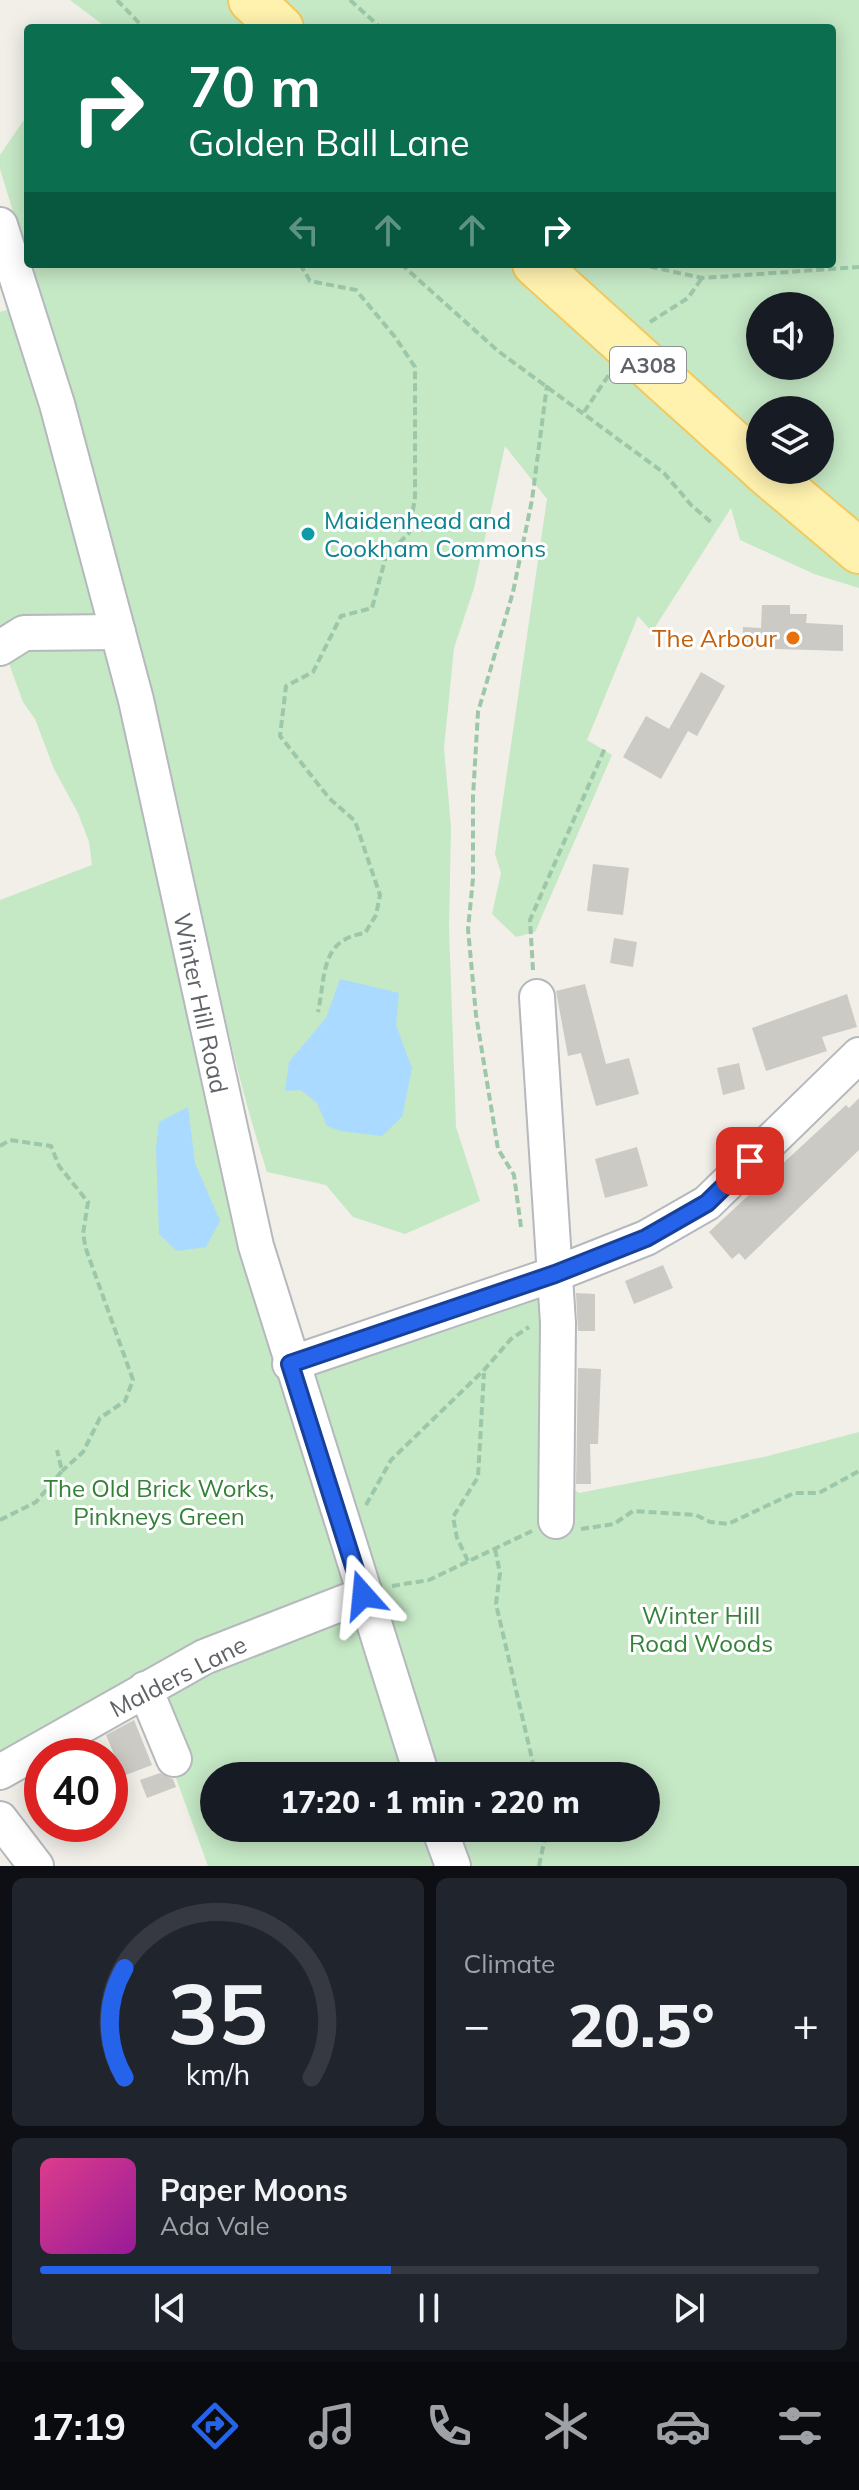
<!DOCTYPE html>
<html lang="en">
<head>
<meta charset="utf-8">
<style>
  :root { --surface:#171b24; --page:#20242c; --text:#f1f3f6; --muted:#9ea1a6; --line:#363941; --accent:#2563eb }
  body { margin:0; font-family:Mulish,sans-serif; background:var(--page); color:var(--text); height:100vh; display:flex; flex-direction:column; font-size:30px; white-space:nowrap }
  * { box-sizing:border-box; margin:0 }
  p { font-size:26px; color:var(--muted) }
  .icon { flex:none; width:44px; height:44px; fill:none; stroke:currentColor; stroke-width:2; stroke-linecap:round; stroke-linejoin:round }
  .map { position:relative; height:1866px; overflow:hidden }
  .drawer { display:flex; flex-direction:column; gap:12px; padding:12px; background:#0d0f14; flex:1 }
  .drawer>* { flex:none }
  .hud { position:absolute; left:24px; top:24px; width:812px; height:244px; border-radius:8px; box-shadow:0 4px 20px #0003; background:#0b6e4f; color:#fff; overflow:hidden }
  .fabs { position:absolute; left:746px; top:292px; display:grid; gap:16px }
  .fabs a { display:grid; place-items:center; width:88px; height:88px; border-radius:50%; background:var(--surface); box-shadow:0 4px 20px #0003; font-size:40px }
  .speed { position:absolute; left:24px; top:1738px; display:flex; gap:16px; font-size:40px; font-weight:700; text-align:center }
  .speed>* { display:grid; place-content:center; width:104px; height:104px; border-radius:50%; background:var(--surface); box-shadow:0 4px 20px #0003; line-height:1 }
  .speed .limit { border:12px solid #d22; background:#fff; color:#111 }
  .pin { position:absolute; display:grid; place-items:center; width:68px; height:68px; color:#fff; margin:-34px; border-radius:16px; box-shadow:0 4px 12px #0006 }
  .me { position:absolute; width:88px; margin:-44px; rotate:342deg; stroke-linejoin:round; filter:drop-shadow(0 0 6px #0008) }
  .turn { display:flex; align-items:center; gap:28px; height:168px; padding:0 32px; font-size:36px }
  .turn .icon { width:104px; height:104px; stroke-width:2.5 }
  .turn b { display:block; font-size:56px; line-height:68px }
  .lanes { display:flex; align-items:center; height:76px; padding:0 32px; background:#0003; justify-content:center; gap:40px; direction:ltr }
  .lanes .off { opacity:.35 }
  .big { font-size:60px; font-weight:800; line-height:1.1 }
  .drawer .tile { flex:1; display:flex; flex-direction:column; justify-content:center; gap:12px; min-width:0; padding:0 28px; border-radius:12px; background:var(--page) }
  .drawer .dial { align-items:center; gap:0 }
  .dial svg { height:208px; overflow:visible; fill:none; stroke:var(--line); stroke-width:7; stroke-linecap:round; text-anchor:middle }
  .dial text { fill:var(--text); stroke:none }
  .song { display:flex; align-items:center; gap:24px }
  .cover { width:96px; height:96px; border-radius:12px; background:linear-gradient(135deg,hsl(330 70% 55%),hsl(300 70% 35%)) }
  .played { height:8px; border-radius:4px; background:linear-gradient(90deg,var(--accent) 45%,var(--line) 45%) }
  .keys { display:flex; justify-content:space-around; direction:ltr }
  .heat { display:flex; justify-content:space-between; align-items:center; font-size:44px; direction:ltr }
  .drawer .tiles { flex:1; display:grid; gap:12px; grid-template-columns:1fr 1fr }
  .tile:last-child { grid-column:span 2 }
  .trip { position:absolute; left:200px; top:1762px; width:460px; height:80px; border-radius:40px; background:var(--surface); box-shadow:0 4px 20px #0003; font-weight:800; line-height:80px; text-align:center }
  .tabs { display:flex; height:128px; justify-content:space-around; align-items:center; background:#090b0e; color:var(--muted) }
  .tabs .icon { width:56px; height:56px }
  .tabs .active { color:var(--accent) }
  .tabs b { font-size:36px; color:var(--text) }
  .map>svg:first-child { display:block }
  .green { fill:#c5e8c5; fill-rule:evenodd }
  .water { fill:#aadaff }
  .building { fill:#cccac5 }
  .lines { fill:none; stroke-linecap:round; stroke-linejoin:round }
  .minor-casing { stroke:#b5b8bc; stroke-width:38 }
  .major-casing { stroke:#f2c960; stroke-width:48 }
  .path { stroke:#9cc7a9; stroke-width:4; stroke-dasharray:8 4; stroke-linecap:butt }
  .minor { stroke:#fff; stroke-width:34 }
  .major { stroke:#fff2af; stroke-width:44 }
  .route-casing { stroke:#184099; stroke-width:20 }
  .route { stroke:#2563eb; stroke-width:14 }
  .culture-dot { fill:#0f9aa8; stroke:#fff; stroke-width:3 }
  .food-dot { fill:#e8710a; stroke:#fff; stroke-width:3 }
  .labels { text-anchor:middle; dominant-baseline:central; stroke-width:6; stroke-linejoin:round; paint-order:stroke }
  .shield { fill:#fff; stroke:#8f9295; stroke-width:2 }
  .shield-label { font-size:22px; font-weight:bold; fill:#5f6368 }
  .culture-label { font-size:24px; fill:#0d838f; stroke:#fff; text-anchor:start }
  .food-label { font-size:24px; fill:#c56008; stroke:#fff; text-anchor:end }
  .street-label { font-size:24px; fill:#5f6368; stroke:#fff }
  .park-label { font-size:24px; fill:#348238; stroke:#fff }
</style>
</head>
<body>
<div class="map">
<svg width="859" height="1866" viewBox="0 0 859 1866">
  <rect width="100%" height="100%" fill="#f1efe8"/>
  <g class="green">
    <path d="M70,0h789v588l-45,-14 -74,-34 -9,-32 -79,124 -14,-16 -51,124 25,15 -77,177 -19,5 -24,-23 9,-41 -6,-19 52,-355 -42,-53 -31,142 -20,60 -10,100 7,79 -2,101 7,199 24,74 -75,33 -52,-17 -27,-32 -59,-13c-42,-130 -65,-267 -96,-400 -40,-171 -92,-340 -142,-508h803v-236h-725zM760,306h60v60h-60zM760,410h60v60h-60z"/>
    <path d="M28,114v146l-28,-91v-14z"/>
    <path d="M17,307l87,323 242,957 -346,181v-868l92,-35 -3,-23 -11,-29 -24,-44 -19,-50 -12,-17 -16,-44 -7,-7v-339z"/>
    <path d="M570,1283l-8,199 17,11 185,-36 95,-25v434h-651l-63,-173 202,-102 -34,-215 9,-14zM214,1776h432v52h-432z"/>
  </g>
  <g class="water">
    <path d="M340,979l59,14 -3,32 16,43 -10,49 -20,19 -41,-5 -14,-5 -10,-23 -16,-13 -16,1 4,-29 37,-44z"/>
    <path d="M188,1107l7,56 25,58 -14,26 -29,4 -18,-17 -3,-85 3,-27z"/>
  </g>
  <g class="building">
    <path d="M762,605h28v9h17l-1,9 37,2v26l-101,-3 1,-21 18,1z"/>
    <path d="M701,672l24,14 -28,50 -9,-5 -27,48 -38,-22 23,-41 23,13z"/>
    <path d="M593,864l36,4 -6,47 -36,-4z"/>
    <path d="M614,938l23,4 -4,25 -23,-4z"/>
    <path d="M585,984l21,80 23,-6 10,36 -43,12 -15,-53 -13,3 -12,-65z"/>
    <path d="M847,994l10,33 -35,10 5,14 -61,20 -14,-43z"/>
    <path d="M739,1063l6,26 -22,6 -6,-27z"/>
    <path d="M859,1098v52l-114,110 -6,-7 -7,6 -23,-27 137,-127 3,3z"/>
    <path d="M637,1147l11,39 -43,12 -10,-39z"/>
    <path d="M663,1265l10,23 -39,16 -9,-23z"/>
    <path d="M576,1293l19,1v37h-17z"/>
    <path d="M578,1368l23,1 -3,75h-8l1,40h-15z"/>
    <path d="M134,1720l18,45 -29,11 -17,-41z"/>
    <path d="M160,1773l13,6 3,8 -29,11 -7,-18z"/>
  </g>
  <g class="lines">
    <defs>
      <g id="minor">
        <path d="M0,225l57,179 79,296 120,546 166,530"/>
        <path d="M0,648l24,-15 94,-1"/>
        <path d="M537,997l21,326 -2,198"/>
        <path d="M290,1364l265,-90 91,-36 61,-35 152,-148"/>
        <path d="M145,1689l29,70"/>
        <path d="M0,1772l204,-115 159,-62"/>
        <path d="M0,1819l36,47"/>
        <path d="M439,1828l14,38"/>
      </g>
      <g id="major">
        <path d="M251,0l30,28"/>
        <path d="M535,264l225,203"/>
        <path d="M763,470l96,81"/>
      </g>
    </defs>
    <use href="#minor" class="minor-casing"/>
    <use href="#major" class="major-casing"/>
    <g class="path">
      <path d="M117,0l27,28"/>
      <path d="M350,0l31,28"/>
      <path d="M300,264l10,17 46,9 39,47 20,30v131l-6,35 -23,23 -14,52 -31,8 -28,56 -27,14 -6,50 49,62 26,23 25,74 -4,20 -11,18c-45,7 -39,41 -47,79"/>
      <path d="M401,264l97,87 166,122 28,33 19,16"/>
      <path d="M638,264l64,14 157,-11"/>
      <path d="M650,322l38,-24 14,-20"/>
      <path d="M584,412l26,-39"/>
      <path d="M533,970l-3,-50 75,-172"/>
      <path d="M0,1146l10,-6 41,6 8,20 29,36 -5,32 3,15 47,131 -8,21 -25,17 -17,34 -21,19"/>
      <path d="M521,1227l-7,-52 -16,-26 -22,-134 -8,-86 5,-50v-82l5,-85 35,-120 19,-92 15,-115"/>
      <path d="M366,1505l25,-45 93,-90 27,-31 18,-12"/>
      <path d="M0,1520l36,-18 26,-31 -5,-21"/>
      <path d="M581,1529l33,-5 19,-13 63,4 14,7 18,2 66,-31h25l40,-22"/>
      <path d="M495,1549l5,24 -4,31 40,172"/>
      <path d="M468,1561l-11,-23 -4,-21 25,-40 6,-104"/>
      <path d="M392,1586l37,-6 103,-49"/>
      <path d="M539,1866l8,-38"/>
    </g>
    <use href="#minor" class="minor"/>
    <use href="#major" class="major"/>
  </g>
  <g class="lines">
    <defs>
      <path id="route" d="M363,1595l-73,-231 265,-90 91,-36 61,-35 43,-42"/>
    </defs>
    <use href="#route" class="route-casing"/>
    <use href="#route" class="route"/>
  </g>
  <circle class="culture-dot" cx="308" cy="534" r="8"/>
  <circle class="food-dot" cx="793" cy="638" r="8"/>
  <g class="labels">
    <rect class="shield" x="610" y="347" width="76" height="36" rx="6"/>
    <g class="shield-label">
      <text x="648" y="365">A308</text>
    </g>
    <g class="culture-label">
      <text x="324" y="520">Maidenhead and<tspan x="324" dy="28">Cookham Commons</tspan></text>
    </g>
    <g class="food-label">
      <text x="777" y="638">The Arbour</text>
    </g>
    <g class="street-label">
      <text transform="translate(201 1003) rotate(78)">Winter Hill Road</text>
      <text transform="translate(178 1676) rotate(-27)">Malders Lane</text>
    </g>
    <g class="park-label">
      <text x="159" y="1488">The Old Brick Works,<tspan x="159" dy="28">Pinkneys Green</tspan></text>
      <text x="701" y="1615">Winter Hill<tspan x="701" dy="28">Road Woods</tspan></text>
    </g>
  </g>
</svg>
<div class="fabs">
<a><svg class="icon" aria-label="sound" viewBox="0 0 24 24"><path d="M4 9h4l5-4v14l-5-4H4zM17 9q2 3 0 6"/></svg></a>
<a><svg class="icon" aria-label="layers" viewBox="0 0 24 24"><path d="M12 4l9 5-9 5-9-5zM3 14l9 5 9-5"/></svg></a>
</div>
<div class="speed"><div class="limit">40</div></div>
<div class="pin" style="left:750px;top:1161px;background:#d93025"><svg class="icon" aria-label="arrive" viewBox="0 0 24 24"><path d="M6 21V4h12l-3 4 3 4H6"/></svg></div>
<svg class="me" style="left:363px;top:1595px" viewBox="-20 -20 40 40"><path d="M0-17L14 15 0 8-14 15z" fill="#2563eb" stroke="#fff" stroke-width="4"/></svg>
<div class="trip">17:20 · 1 min · 220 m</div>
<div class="hud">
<div class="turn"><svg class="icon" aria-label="right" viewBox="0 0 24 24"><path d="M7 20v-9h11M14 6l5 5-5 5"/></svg><div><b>70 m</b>Golden Ball Lane</div></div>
<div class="lanes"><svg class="icon off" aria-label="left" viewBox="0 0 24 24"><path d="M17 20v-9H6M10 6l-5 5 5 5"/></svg><svg class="icon off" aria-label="ahead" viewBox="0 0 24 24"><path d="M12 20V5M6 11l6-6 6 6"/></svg><svg class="icon off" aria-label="ahead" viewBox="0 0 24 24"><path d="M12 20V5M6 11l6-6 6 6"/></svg><svg class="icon" aria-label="right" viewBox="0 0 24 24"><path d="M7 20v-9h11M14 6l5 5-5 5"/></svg></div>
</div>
</div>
<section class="drawer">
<div class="tiles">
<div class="tile dial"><svg viewBox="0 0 100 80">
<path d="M14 69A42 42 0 1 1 86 69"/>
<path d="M14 69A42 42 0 0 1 14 27" stroke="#2563eb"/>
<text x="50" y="56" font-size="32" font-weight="700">35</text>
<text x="50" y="72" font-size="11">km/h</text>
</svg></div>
<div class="tile"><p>Climate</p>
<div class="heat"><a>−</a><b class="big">20.5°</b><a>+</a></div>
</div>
<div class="tile">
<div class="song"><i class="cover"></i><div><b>Paper Moons</b><p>Ada Vale</p></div></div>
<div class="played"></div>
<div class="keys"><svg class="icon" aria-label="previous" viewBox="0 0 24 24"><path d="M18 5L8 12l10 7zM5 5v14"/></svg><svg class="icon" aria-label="pause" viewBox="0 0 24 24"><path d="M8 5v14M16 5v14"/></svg><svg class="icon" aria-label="next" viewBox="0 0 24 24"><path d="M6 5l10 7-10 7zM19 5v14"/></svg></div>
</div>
</div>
</section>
<nav class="tabs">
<b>17:19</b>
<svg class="icon active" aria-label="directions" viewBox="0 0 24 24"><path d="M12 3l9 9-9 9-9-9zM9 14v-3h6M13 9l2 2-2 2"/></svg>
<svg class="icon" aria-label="music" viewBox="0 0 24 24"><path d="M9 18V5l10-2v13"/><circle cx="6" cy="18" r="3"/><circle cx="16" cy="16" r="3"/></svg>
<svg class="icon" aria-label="phone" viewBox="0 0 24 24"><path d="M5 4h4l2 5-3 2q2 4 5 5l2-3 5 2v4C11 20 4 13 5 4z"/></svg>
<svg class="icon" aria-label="climate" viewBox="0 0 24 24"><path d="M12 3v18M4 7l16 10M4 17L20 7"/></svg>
<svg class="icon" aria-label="car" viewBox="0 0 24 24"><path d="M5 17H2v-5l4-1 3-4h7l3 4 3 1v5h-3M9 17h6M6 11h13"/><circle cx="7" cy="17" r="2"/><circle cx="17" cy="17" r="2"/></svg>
<svg class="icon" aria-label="filters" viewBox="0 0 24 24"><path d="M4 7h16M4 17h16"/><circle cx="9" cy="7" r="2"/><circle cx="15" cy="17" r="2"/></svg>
</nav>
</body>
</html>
